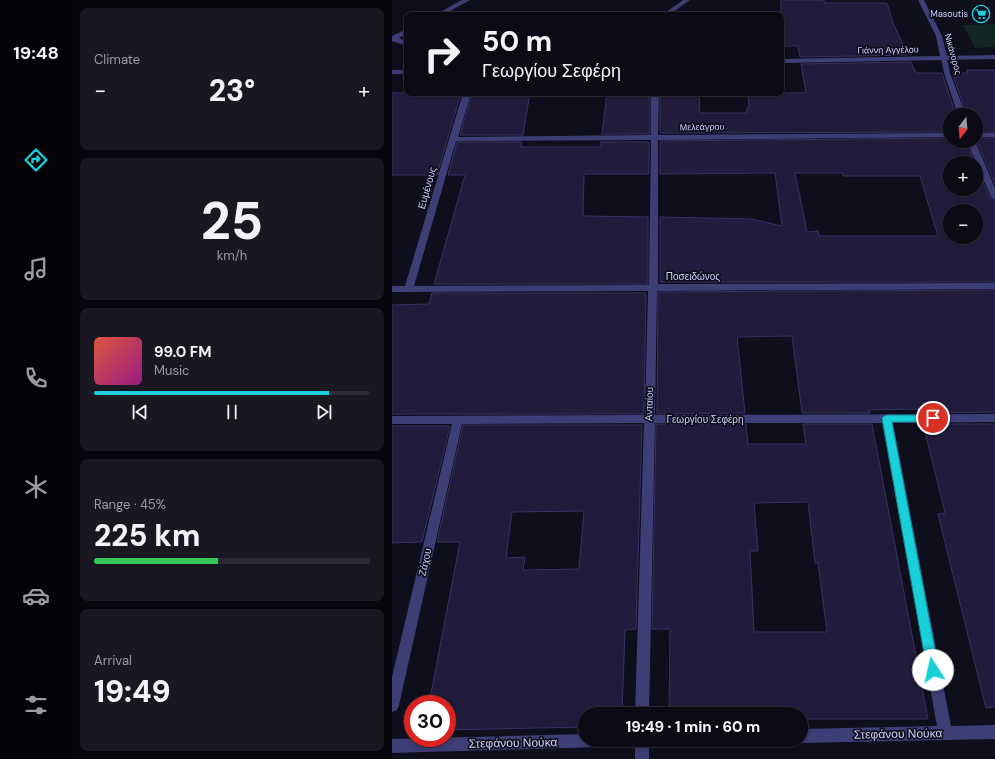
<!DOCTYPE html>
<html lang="en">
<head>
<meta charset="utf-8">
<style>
  :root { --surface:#0b0a15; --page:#191822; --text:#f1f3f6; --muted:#9a9aa0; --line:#2b2b34; --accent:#19d0da }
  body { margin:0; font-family:"DM Sans",sans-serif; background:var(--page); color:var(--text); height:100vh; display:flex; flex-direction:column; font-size:15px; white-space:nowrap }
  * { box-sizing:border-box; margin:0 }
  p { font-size:13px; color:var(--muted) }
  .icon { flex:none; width:22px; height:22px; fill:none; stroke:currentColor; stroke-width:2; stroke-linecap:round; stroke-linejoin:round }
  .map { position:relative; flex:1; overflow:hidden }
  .sheet { display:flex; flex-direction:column; gap:8px; padding:8px; background:#06060c; width:320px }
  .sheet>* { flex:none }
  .banner { position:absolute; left:12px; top:12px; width:380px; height:84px; border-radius:8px; box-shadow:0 2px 6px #0003,0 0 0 1px var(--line); background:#0b0a15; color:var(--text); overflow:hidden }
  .needle { width:26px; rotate:196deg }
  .buttons { position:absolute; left:551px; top:108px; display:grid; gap:8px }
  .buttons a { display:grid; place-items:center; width:40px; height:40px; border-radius:50%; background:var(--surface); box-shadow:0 2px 6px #0003,0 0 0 1px var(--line); font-size:20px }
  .speed { position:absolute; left:12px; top:695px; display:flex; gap:8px; font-size:20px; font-weight:700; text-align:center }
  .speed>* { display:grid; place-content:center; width:52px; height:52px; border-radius:50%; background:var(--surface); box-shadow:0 2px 6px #0003,0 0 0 1px var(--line); line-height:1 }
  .speed .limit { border:6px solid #d22; background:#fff; color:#111 }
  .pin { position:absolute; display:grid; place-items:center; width:34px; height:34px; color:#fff; margin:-17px; border:2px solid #fff; border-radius:50%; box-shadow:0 1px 4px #0007 }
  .me { position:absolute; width:44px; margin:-22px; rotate:350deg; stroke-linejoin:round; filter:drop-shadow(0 0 3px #0008) }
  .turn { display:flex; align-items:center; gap:14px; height:84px; padding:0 12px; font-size:18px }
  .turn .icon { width:52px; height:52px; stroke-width:2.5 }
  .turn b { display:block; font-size:28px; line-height:34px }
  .big { font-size:30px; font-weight:800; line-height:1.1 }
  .sheet .widget { flex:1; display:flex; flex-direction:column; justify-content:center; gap:6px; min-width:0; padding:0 14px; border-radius:8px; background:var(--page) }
  .sheet .dial { align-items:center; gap:0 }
  .dial b { font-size:52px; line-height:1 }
  .song { display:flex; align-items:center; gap:12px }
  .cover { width:48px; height:48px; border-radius:6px; background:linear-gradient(135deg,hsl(10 70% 55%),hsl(310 70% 35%)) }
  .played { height:4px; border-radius:2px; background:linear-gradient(90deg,var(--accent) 85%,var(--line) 85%) }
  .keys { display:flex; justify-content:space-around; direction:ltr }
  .heat { display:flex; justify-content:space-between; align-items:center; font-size:22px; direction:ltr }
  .charge { height:6px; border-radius:3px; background:linear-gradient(90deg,#34c759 45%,var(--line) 0) }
  .trip { position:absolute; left:186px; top:707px; width:230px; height:40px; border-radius:20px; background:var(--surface); box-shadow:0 2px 6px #0003,0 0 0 1px var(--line); font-weight:800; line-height:40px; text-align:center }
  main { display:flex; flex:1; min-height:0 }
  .menu { display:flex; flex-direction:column; width:72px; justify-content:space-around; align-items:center; background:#040408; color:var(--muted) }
  .menu .icon { width:28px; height:28px }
  .menu .current { color:var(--accent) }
  .menu b { font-size:18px; color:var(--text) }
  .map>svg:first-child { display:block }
  .green { fill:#112523 }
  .building { fill:#211c3b; stroke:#383064; fill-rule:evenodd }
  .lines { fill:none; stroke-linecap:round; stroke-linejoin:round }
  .minor { fill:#3e3e76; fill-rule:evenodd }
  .tertiary { fill:#3e3e76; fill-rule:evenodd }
  .route { fill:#19d0da; stroke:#10878e }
  .labels { text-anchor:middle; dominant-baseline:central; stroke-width:3.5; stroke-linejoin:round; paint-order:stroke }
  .far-poi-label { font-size:9px; fill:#d1cef9; stroke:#0f0e1c; text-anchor:end }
  .far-street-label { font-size:9px; fill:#d1cef9; stroke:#0f0e1c }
  .street-label { font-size:10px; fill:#d1cef9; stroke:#0f0e1c }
  .near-street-label { font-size:12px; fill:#d1cef9; stroke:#0f0e1c }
</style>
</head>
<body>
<main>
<nav class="menu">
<b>19:48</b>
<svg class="icon current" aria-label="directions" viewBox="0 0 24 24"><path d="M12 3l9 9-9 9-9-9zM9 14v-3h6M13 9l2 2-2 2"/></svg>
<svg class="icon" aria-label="music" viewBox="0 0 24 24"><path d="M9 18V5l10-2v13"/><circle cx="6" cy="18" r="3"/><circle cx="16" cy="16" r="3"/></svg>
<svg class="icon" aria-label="phone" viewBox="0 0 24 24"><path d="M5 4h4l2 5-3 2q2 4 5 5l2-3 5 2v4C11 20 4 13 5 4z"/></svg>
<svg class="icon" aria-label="climate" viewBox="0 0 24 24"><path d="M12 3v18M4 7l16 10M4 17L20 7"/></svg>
<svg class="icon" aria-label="car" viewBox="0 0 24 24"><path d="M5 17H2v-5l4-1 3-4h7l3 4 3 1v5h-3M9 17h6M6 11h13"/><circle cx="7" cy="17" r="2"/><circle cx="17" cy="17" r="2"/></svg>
<svg class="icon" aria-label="filters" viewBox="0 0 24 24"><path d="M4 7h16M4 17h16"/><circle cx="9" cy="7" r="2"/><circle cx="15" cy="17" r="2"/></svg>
</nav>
<section class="sheet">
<div class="widget"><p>Climate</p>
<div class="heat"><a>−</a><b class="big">23°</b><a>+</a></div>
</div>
<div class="widget dial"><b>25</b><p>km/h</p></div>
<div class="widget">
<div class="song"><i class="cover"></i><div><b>99.0 FM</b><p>Music</p></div></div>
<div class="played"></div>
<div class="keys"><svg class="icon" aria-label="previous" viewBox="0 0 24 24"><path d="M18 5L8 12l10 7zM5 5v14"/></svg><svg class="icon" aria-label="pause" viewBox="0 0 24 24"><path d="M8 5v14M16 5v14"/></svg><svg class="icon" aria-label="next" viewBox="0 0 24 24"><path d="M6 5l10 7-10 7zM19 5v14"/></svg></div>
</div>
<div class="widget"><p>Range · 45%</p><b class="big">225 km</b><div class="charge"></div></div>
<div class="widget"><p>Arrival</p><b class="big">19:49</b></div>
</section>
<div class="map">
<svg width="603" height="759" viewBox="0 0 603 759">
  <rect width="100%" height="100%" fill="#0f0e1c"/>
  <path class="green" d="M603,24v23l-20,1 -12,-23z"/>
  <g class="building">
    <path d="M389,0h43v3h63l6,20 15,32 -108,2 -2,-11h-17z"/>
    <path d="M519,62l5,11h26l14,42h-6v17l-290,1v-40h39l1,20h47v-5h2l-1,-15h58l-5,-29z"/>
    <path d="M575,70h28v62h-19v-17h-9l-15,-42h16z"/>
    <path d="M0,93h69l-24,82h-45z"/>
    <path d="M80,93h58l-7,42h-63z"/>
    <path d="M215,93h43v41h-48z"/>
    <path d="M558,138v3h16l9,22h-25v26h26v-23l14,32 5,3v81h-335v-65l92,2 30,7 -7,-53 -115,1v-33zM403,173h48v3h77l18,60h-119l-1,-5 -11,1zM558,211h26v26h-26z"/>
    <path d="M584,138h19v46l-19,-44z"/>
    <path d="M65,142h65l-1,5h80v-5h48v32h-65l-1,42 65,1v67h-214l31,-109h-17z"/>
    <path d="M603,290v122l-75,1 -1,-4 -50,1 1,3h-68l-10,-77 -55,1 8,76 -88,1 1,-122z"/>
    <path d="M40,293h214l-2,121h-252v-109l37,-1z"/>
    <path d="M264,424h90l2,20h58l-3,-20h69l56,295h-127v-5h-132l1,-85h-18zM416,502l7,61h3l9,69h-73l-4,-81h8l-4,-48z"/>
    <path d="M531,424h72v283l-9,1 -48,-194 7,-1z"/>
    <path d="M71,425h179l-6,204 -11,1 -3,84h-37v13l-138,3v-26h-18l31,-162h-23zM192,511l-5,58 -56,1 2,-13 -19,1 6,-46z"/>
    <path d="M0,426h58l-28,116 -30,1z"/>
  </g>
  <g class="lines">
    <g class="minor">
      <path d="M291,0h7l-21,15h-7z"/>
      <path d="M552,56l3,2 3,15 16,42h-8l-14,-42 -3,-15z"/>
      <path d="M71,93h8l-13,44 193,-2v-42h8l-1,42 292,-2v4l-292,3v144l337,-1v6l-338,2 -2,124 340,-1v8l-102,1 58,303 44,-1v14l-194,4 -5,-3h5v-11l136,-3 -55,-303h-227l-6,291h-14l9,-291 -182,1 -63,281 -2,5 -5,2v-35l60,-253h-60v-8l253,-1 3,-124 -256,1v-6h13zM259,140l-2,145 -235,1 42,-145z"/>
      <rect x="584" y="133" width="19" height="4"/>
      <path d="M575,141h8l20,47v12l-4,-3z"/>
      <path d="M193,734v6h64v19h-14v-13l-243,7v-14z"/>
    </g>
    <g class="tertiary">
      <path d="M70,0h8l-27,15h-8z"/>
      <path d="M526,0h6l18,36 5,20 48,-1v4l-214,4v-4l159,-3 -4,-20z"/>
      <path d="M15,29v5l-8,4 8,4v4l-15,-5v-5z"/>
      <rect x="0" y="70" width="15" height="4"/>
    </g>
  </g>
  <path class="route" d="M495,415h46l4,1 1,2 -1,3 -4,1h-41l47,248 -2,4 -4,2 -4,-2 -2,-4 -45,-252 2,-2z"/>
  <defs>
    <symbol id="supermarket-ring" viewBox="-11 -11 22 22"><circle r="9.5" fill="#0f0e1c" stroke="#19d0da" stroke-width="1.5"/><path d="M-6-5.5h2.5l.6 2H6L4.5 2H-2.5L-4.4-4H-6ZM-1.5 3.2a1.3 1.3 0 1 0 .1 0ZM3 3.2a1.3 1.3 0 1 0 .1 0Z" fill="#19d0da"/></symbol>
  </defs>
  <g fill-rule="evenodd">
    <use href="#supermarket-ring" x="579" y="4" width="20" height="20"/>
  </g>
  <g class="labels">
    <g class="far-poi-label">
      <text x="576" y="14">Masoutis</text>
    </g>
    <g class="far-street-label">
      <text transform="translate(496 50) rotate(-1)">Γιάννη Αγγέλου</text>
      <text transform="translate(561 54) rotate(75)">Νικάνορος</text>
      <text transform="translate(310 127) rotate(-1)">Μελεάγρου</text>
    </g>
    <g class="street-label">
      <text transform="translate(35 188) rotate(-74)">Ευμένους</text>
      <text x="301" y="276">Ποσειδώνος</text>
      <text transform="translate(257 404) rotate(-88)">Ανταίου</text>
      <text x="313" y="419">Γεωργίου Σεφέρη</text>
      <text transform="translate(33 562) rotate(-77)">Ζάχου</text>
    </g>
    <g class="near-street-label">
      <text transform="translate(506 734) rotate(-1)">Στεφάνου Νούκα</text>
      <text transform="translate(121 743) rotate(-1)">Στεφάνου Νούκα</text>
    </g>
  </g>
</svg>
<div class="buttons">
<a><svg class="needle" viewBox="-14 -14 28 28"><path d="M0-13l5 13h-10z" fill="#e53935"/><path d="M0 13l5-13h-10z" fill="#9a9aa0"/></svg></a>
<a>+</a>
<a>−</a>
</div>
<div class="speed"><div class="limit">30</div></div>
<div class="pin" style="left:541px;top:418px;background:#d93025"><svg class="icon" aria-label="arrive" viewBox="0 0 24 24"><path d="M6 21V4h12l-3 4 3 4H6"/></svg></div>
<svg class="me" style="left:541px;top:670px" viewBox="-20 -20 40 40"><circle r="19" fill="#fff"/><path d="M0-13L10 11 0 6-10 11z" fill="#19d0da"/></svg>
<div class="trip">19:49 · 1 min · 60 m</div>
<div class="banner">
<div class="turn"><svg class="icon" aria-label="right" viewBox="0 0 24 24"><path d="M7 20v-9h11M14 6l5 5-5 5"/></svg><div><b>50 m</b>Γεωργίου Σεφέρη</div></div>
</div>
</div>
</main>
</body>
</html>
